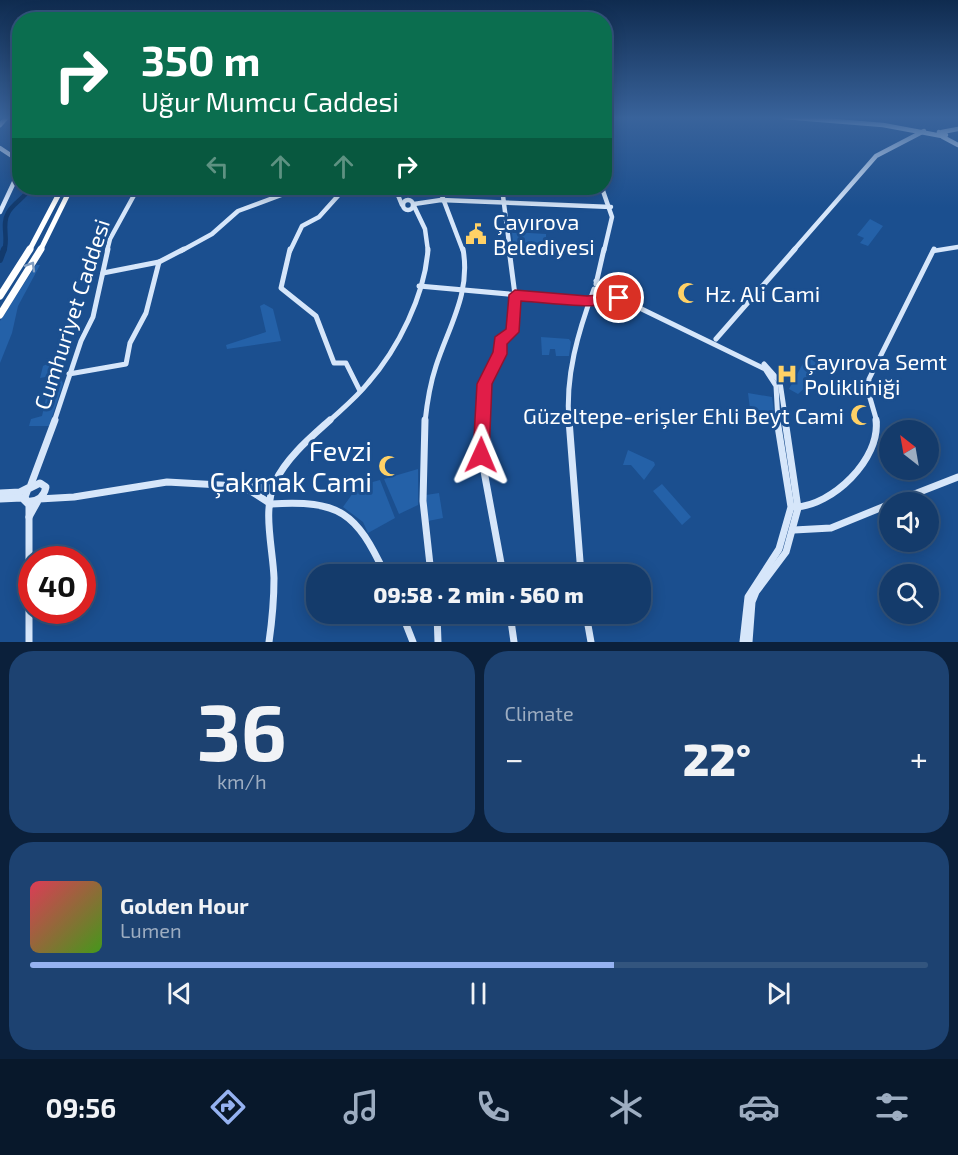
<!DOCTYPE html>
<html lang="en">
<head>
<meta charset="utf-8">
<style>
  :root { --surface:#143b6b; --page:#1d4271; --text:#f1f3f6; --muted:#9dadc1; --line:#33557e; --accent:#95b2f1 }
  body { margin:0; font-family:"Exo 2",sans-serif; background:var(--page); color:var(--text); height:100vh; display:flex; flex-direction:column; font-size:22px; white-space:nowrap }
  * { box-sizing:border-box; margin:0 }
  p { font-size:20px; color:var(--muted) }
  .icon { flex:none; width:33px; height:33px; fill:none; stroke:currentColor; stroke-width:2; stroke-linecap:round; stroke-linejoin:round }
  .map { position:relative; height:642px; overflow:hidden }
  .sheet { display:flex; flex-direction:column; gap:9px; padding:9px; background:#0b203b; flex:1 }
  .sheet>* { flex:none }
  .banner { position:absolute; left:12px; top:12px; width:600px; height:183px; border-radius:24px; box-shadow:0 3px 15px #0003,0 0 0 2px var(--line); background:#0b6e4f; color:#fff; overflow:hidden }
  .needle { width:39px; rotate:329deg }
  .tools { position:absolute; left:879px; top:420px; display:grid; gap:12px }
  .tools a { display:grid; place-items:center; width:60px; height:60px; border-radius:50%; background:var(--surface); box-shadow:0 3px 15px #0003,0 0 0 2px var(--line); font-size:30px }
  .speed { position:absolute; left:18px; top:546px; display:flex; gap:12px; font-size:30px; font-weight:700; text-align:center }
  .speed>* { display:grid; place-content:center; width:78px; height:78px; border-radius:50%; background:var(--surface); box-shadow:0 3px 15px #0003,0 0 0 2px var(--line); line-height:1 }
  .speed .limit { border:9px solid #d22; background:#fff; color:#111 }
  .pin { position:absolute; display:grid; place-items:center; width:51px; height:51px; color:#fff; margin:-26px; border:3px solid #fff; border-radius:50%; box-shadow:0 2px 6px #0007 }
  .me { position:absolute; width:66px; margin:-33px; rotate:1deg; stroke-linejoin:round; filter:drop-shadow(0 0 4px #0008) }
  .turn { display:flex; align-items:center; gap:21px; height:126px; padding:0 30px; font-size:27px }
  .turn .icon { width:78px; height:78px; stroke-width:2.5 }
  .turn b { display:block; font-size:42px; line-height:51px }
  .lanes { display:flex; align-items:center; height:57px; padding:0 30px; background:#0003; justify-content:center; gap:30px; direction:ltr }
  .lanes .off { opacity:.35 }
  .big { font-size:45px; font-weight:800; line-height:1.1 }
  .sheet .tile { flex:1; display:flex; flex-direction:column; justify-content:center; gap:9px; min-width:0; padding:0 21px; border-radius:24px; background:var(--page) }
  .sheet .dial { align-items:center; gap:0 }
  .dial b { font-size:78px; line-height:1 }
  .song { display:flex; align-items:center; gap:18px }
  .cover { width:72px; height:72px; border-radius:9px; background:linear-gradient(135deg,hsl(350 70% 55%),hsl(100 70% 35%)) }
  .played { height:6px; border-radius:3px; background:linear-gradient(90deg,var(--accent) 65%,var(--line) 65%) }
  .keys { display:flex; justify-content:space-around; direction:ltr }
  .heat { display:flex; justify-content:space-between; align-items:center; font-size:33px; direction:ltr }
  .sheet .tiles { flex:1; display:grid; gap:9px; grid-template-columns:1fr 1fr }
  .tile:last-child { grid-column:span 2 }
  .trip { position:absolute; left:306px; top:564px; width:345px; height:60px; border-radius:24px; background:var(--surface); box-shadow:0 3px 15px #0003,0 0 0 2px var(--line); font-weight:800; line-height:60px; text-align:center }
  .menu { display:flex; height:96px; justify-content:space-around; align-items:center; background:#08182b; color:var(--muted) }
  .menu .icon { width:42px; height:42px }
  .menu .selected { color:var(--accent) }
  .menu b { font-size:27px; color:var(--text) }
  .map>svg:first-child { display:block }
  .green { fill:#2461a8 }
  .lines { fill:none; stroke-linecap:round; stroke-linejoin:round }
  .river-far1 { stroke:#123a6d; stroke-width:4.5 }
  .river { stroke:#123a6d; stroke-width:6 }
  .secondary-far2 { stroke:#d6e6fa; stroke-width:4.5 }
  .secondary-far1 { stroke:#d6e6fa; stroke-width:5 }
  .secondary { stroke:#d6e6fa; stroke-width:7 }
  .highway-far1 { stroke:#fff; stroke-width:5 }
  .highway { stroke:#fff; stroke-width:7 }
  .oneway { stroke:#829ec1 }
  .route { fill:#e11d48; stroke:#92132f; stroke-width:1.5 }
  .labels { text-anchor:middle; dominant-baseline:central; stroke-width:6; stroke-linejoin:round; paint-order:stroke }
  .poi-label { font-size:22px; fill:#fff; stroke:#1b4f8f; text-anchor:start }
  .street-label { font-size:22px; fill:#fff; stroke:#1b4f8f }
  .near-poi-label { font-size:27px; fill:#fff; stroke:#1b4f8f; text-anchor:end }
</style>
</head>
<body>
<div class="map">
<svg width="958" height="642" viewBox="0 0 958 642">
  <rect width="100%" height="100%" fill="#1b4f8f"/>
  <g class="green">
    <path d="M870,219l13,7 -15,20 -8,-3 4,-5 -7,-3z"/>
    <path d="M512,232l34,2v12l-33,-1z"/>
    <path d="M36,265h4l-22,41 -6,27 -12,30v-42z"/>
    <path d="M264,304l9,5 8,32 -54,8 -1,-4 40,-13 -6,-26z"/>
    <path d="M541,337l28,2 2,3 -2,14h-13l-1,-7h-5l-1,6h-7z"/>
    <path d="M807,356l13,10 -12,19 -10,9 -9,-5z"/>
    <path d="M47,364l14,14 2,6 -14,42h-20l2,-7 11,-3 9,-40 -11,2 3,-12z"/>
    <path d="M748,393l24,4 2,15 -24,-3z"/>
    <path d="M628,450l26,12 1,3 -11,15 -13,-15h-8z"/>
    <path d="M418,469v36l-19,9 -15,-35z"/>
    <path d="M380,480l15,38 -27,15 -5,-11 -20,-15 15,-21z"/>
    <path d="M662,484l29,33 -9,8 -29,-34z"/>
    <path d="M439,493l4,25 -15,3 -2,-26z"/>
  </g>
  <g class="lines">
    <path class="river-far1" d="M4,251c5,-13 -3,-26 4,-38 5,-10 17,-15 22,-25"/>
    <path class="river" d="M0,260l4,-11"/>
    <g class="secondary-far2">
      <path d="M784,117l99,8 59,11 4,-1 -7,-3v3"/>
      <path d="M0,125l7,-8"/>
      <path d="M942,132l16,-3"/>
      <path d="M943,137l15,8"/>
      <path d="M0,148l18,12 -3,20 -15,32"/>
      <path d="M395,188l7,17"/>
      <path d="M439,188l24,63"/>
      <path d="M502,188l8,63"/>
      <path d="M602,188l10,29 -8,34"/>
      <circle cx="408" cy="205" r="5"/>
      <path d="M414,204l27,-4 170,7"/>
      <path d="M414,206l11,23 3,22"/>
      <path d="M107,251l3,-12 28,-51"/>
      <path d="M181,251l31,-17 26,-23 62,-23"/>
      <path d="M290,251l12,-25 17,-9 26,-29"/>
      <path d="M793,251l83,-95 48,-25"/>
      <path d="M933,251l25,-4"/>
    </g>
    <g class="secondary-far1">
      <path d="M290,249l-9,39 35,28 18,47h12l14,28"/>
      <path d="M103,273l56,-11 25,-13"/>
      <path d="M596,281l4,8 24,7"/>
      <path d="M596,284l8,-35"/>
      <path d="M419,286l168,15 32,-3 146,71 11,17 2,36"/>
      <path d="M716,339l79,-90"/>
      <path d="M764,364l16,18 6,40"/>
      <path d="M69,374l57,-10 4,-21 16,-30 13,-51"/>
      <path d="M54,422l27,-81 12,-24 15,-68"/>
      <path d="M328,422c14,-13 28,-24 40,-39 30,-34 57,-88 60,-134"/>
      <path d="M425,422c2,-19 5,-38 11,-56 13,-40 35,-73 27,-117"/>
      <path d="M483,422c1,-13 -1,-28 3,-40 4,-16 14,-25 14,-41l12,-10 3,-36 -6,-46"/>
      <path d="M569,422c-4,-46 9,-90 25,-133l7,3"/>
      <path d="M877,422l-9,-31 1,-12 65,-130"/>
    </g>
    <g class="secondary">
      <path d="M425,420l-2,81 8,73"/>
      <path d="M483,420l-2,35 22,119"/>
      <path d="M569,420l12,154"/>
      <path d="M40,483l6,4c-2,10 -9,15 -19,14l-2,-4 3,-8z"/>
      <path d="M249,490l22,14"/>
      <path d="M0,493l20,-1 10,-5 25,-67"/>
      <path d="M0,499l22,-1 7,7v137"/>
      <path d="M894,502l64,-25"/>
      <path d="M271,504c69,-4 85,8 114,70"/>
      <path d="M795,507c37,-1 86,-48 81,-87"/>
      <path d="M29,517l10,-18 35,-2 93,-15 106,6"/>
      <path d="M794,530l37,-2 59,-24"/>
      <path d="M402,614l11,28"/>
      <path d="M437,614l1,28"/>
      <path d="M510,614l4,28"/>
      <path d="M586,614l5,28"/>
      <path d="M269,642c3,-21 5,-43 5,-64 -1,-30 -12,-67 1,-96 12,-25 35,-44 55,-62"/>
      <path d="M743,642l5,-45 31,-48 12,-42 -14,-87"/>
      <path d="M749,642l3,-40 4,-10 30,-40 12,-44 -13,-88"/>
    </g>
    <g class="highway-far1">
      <path d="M29,251l33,-63"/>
      <path d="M40,251l31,-63"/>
    </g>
    <g class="highway">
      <path d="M0,296l30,-47"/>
      <path d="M0,315l41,-66"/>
    </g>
  </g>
  <defs><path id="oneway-chevron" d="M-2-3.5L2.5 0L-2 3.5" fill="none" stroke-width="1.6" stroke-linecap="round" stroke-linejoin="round" transform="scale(1.5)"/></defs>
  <use class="oneway" href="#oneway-chevron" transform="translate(31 266) rotate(-59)"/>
  <linearGradient id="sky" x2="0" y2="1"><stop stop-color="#0f2b4f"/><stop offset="0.57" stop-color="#39639b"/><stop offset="1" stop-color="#39639b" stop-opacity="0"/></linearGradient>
  <rect width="958" height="207" fill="url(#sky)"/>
  <path class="route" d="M515,290l72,6 32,-3 7,5c-10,15 -86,4 -105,3l-2,31 -12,12v10l-15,30 -3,71 -2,6 -6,2 -6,-2 -2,-6 4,-71 16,-32 2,-15 11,-8 3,-34z"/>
  <defs>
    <symbol id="civic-bare" viewBox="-9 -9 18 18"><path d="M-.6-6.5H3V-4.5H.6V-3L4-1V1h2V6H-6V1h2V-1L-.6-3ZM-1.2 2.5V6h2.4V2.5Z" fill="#ffd166" stroke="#1b4f8f" stroke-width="2.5" paint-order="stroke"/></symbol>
    <symbol id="mosque-bare" viewBox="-9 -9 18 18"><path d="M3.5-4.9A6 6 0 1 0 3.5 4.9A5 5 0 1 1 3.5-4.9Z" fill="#ffd166" stroke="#1b4f8f" stroke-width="2.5" paint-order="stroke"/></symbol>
    <symbol id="hospital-bare" viewBox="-9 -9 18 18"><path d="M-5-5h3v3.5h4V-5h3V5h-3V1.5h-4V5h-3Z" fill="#ffd166" stroke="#1b4f8f" stroke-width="2.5" paint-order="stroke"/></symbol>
  </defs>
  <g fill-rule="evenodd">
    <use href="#civic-bare" x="461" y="219" width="30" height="30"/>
    <use href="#mosque-bare" x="673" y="278" width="30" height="30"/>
    <use href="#hospital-bare" x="772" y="359" width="30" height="30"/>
    <use href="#mosque-bare" x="846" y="400" width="30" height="30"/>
    <use href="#mosque-bare" x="374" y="451" width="30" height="30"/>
  </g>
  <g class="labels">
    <g class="poi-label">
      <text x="493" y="221">Çayırova<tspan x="493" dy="25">Belediyesi</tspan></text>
      <text x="705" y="293">Hz. Ali Cami</text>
      <text x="804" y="361">Çayırova Semt<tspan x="804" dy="25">Polikliniği</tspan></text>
      <text x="844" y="415" text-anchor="end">Güzeltepe-erişler Ehli Beyt Cami</text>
    </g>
    <g class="street-label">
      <text transform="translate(71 314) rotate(-72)">Cumhuriyet Caddesi</text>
    </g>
    <g class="near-poi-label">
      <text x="372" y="450">Fevzi<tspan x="372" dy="31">Çakmak Cami</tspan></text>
    </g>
  </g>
</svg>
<div class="tools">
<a><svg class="needle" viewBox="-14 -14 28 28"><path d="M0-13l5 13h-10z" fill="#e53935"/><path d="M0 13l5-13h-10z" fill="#9dadc1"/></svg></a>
<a><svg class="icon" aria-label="sound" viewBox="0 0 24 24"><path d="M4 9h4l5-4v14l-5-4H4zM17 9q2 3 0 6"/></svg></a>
<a><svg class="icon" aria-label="search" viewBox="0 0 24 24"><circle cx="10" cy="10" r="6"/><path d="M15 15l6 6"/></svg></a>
</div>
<div class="speed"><div class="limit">40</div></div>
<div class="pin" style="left:619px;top:298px;background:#d93025"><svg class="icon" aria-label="arrive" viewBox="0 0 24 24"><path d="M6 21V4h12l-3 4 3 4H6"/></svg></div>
<svg class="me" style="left:481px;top:455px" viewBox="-20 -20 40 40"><path d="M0-17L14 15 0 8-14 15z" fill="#e11d48" stroke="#fff" stroke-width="4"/></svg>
<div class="trip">09:58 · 2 min · 560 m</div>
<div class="banner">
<div class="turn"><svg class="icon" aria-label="right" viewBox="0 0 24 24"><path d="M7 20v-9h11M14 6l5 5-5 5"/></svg><div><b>350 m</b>Uğur Mumcu Caddesi</div></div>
<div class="lanes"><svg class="icon off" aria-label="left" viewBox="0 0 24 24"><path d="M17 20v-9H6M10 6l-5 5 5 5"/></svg><svg class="icon off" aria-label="ahead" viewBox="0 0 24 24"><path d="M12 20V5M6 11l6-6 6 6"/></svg><svg class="icon off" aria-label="ahead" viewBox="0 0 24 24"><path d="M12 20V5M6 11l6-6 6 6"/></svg><svg class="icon" aria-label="right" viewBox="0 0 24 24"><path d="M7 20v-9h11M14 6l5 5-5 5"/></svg></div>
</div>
</div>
<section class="sheet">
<div class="tiles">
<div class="tile dial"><b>36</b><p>km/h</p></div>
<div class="tile"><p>Climate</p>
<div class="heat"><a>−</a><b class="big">22°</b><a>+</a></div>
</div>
<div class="tile">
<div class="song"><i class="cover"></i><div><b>Golden Hour</b><p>Lumen</p></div></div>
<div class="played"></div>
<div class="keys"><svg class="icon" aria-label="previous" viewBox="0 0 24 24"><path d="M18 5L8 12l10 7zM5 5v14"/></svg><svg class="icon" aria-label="pause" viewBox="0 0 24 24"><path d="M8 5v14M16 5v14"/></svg><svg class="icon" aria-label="next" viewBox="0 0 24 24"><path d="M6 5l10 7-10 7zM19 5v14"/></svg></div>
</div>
</div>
</section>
<nav class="menu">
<b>09:56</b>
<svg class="icon selected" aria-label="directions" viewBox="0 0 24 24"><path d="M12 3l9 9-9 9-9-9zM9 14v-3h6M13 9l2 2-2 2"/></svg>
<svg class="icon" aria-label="music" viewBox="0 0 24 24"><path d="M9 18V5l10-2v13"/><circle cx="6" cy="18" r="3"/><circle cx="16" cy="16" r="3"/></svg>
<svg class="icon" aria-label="phone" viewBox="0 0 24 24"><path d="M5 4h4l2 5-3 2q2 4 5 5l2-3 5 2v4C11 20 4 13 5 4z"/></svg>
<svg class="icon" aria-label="climate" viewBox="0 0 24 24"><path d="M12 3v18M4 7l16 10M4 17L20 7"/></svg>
<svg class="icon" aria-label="car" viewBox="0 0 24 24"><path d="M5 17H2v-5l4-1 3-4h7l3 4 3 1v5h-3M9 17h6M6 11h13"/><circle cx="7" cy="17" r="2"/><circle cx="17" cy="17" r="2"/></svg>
<svg class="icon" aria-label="filters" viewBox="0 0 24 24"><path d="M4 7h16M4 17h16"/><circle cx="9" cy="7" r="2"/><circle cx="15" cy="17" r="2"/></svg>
</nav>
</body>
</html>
